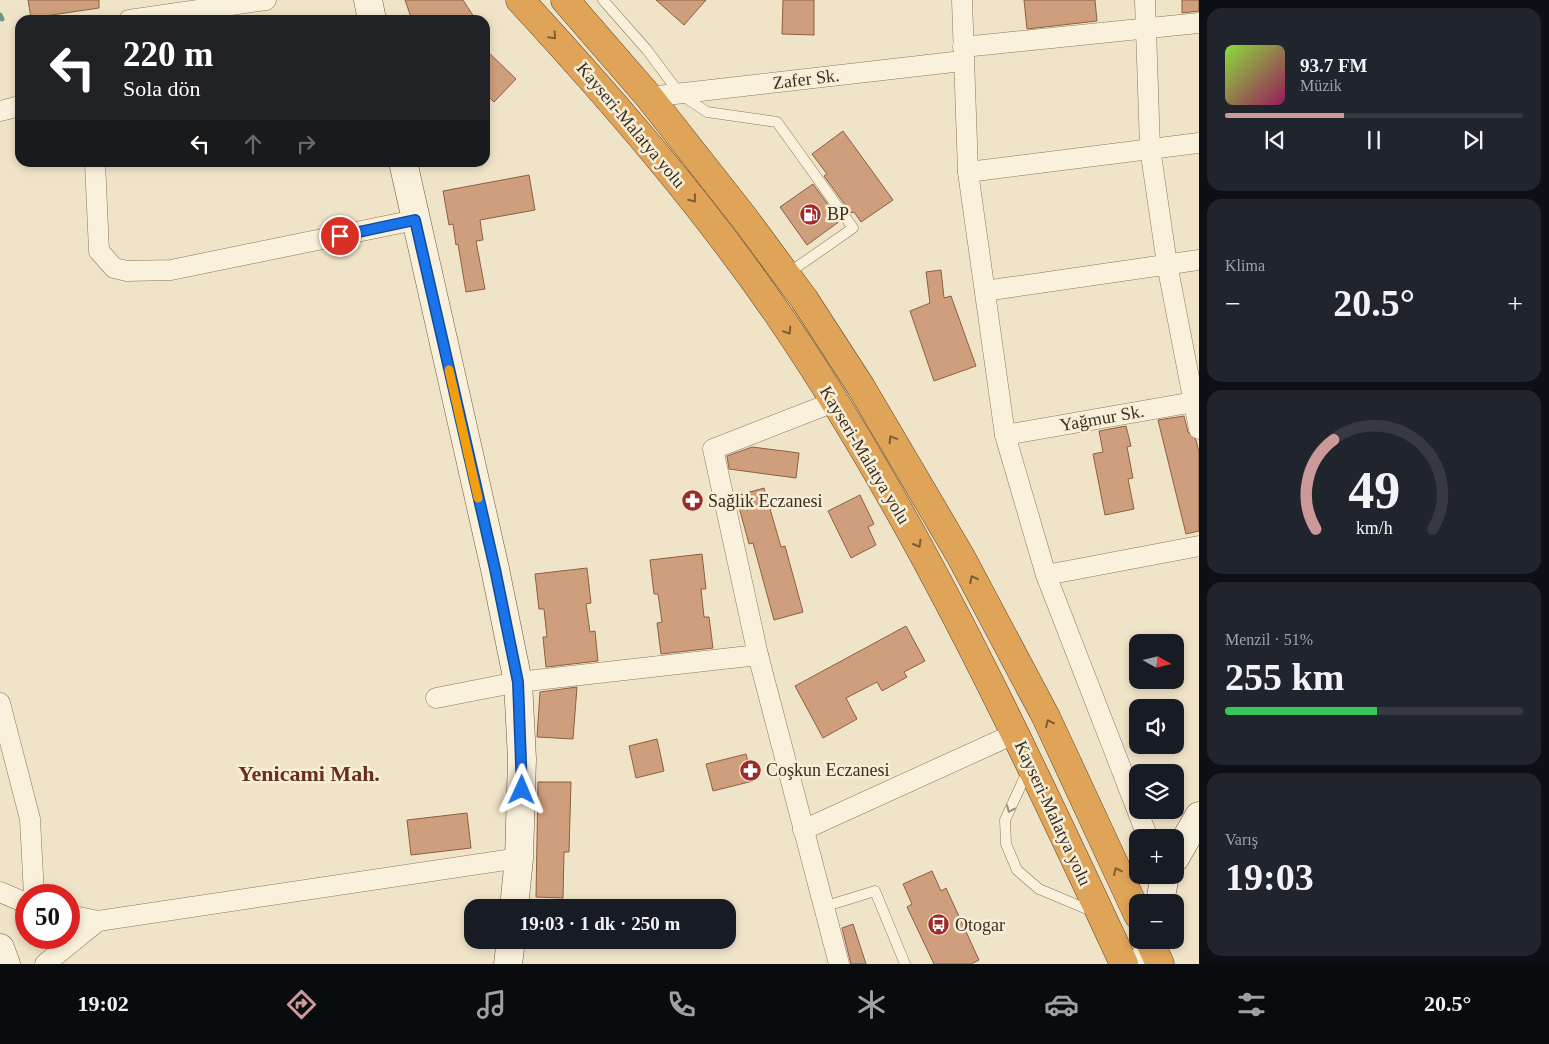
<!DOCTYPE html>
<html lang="tr">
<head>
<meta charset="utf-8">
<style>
  :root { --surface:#171b24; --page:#20242c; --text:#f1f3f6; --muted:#9ea1a6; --line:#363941; --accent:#cc999b }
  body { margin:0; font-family:Georgia,serif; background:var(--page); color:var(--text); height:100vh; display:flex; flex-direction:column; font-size:19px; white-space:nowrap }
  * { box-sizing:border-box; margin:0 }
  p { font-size:16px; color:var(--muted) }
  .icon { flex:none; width:28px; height:28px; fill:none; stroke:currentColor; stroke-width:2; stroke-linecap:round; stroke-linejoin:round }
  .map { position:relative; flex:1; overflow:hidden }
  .drawer { display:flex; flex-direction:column; gap:8px; padding:8px; background:#0d0f14; width:350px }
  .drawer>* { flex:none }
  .banner { position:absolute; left:15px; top:15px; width:475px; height:152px; border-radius:15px; box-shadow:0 2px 8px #0003; background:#202124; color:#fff; overflow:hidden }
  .needle { width:32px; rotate:98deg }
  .fabs { position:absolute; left:1129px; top:634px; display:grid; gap:10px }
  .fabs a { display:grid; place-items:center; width:55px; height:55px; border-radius:10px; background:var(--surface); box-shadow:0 2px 8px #0003; font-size:25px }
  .speed { position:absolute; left:15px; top:884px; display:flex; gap:10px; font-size:25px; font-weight:700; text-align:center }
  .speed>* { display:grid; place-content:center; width:65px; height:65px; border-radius:50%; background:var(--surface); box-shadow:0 2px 8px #0003; line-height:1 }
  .speed .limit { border:8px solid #d22; background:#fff; color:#111 }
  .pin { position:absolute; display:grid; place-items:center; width:42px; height:42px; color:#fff; margin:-21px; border:2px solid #fff; border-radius:50%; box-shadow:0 1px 5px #0007 }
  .me { position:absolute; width:55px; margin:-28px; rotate:1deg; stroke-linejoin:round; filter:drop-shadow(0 0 4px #0008) }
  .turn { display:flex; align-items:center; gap:18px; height:105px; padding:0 25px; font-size:22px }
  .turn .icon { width:65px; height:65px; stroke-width:2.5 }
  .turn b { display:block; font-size:35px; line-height:42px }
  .lanes { display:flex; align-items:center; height:48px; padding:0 25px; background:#0003; justify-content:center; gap:25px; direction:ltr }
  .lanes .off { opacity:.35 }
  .big { font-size:38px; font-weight:600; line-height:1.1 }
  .drawer .tile { flex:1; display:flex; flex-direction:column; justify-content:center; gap:8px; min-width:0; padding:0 18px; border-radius:15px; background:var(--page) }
  .drawer .dial { align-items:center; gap:0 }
  .dial svg { height:130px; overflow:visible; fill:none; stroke:var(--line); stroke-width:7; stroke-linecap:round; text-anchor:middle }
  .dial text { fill:var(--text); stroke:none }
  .song { display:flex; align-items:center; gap:15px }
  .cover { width:60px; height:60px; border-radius:8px; background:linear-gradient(135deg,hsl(90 70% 55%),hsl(330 70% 35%)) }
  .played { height:5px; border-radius:2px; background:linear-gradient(90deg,var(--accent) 40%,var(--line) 40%) }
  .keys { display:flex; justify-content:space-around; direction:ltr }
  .heat { display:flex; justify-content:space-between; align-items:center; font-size:28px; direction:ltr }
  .charge { height:8px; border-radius:4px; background:linear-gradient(90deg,#34c759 51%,var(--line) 0) }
  .trip { position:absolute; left:464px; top:899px; width:272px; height:50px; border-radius:15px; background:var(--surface); box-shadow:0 2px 8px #0003; font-weight:600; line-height:50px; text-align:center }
  .tab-bar { display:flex; height:80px; justify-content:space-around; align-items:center; background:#090b0e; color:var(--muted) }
  .tab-bar .icon { width:35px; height:35px }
  .tab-bar .on { color:var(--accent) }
  .tab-bar b { font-size:22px; color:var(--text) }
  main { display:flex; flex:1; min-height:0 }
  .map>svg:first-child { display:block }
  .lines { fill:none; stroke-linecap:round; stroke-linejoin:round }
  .stream { stroke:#6f938a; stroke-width:5 }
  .building { fill:#cf9f7d; stroke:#8d5f41 }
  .lane-casing { stroke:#8d765c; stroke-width:11 }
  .street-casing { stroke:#8d765c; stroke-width:21 }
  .secondary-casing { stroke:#6f573f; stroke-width:29 }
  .highway-casing { stroke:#5b4430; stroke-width:29 }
  .lane { stroke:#faf1dc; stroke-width:10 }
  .street { stroke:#faf1dc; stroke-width:20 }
  .secondary { stroke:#faf1dc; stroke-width:28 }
  .highway { stroke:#e0a458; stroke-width:28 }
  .oneway { stroke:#7e5d36 }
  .oneway2 { stroke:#9c907e }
  .route-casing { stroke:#114b97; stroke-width:12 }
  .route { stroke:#1a73e8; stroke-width:9 }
  .slow { stroke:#f59e0b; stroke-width:9 }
  .labels { text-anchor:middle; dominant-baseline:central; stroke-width:5; stroke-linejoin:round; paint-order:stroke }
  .street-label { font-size:18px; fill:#3d2e20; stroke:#f7eed8 }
  .poi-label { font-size:18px; fill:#3d2e20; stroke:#f7eed8; text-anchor:start }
  .district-label { font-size:22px; font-weight:bold; fill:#6b2e1e; stroke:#f7eed8 }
</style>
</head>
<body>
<main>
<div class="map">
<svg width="1199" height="964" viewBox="0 0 1199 964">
  <rect width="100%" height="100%" fill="#f0e4c8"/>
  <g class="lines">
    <path class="stream" d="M0,15l2,4"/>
  </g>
  <g class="building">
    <path d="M28,0h71v8l-68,10z"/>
    <path d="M405,0h58l13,20h-64z"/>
    <path d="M656,0h50l-22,25z"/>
    <path d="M783,0h31v35l-32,-1z"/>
    <path d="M1024,0h71l2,21 -70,8z"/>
    <path d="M1182,0h17v11l-17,2z"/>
    <path d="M485,49l31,30 -22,23 -9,-9z"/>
    <path d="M843,131l50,69 -32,22 -7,-10 -3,1 -27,-37 3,-2 -15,-20z"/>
    <path d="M529,175l6,35 -55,10 3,20 -7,1 9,48 -19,3 -8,-48 -2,1 -3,-21 -4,1 -6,-34z"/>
    <path d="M813,184l27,37 -33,24 -27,-38z"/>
    <path d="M941,270l3,28 7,-2 25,70 -42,15 -24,-70 20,-8 -4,-31z"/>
    <path d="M1184,416l4,16 8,8 3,12v79l-13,3 -28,-114z"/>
    <path d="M1126,426l5,20 -4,1 6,31 -5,1 6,30 -29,6 -12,-61 10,-2 -4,-21z"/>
    <path d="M752,447l47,6 -3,25 -67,-9 -2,-13z"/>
    <path d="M764,488l17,59 4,-1 18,66 -29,8 -21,-77 -4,1 -13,-48z"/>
    <path d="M860,495l14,29 -6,3 8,18 -25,13 -23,-47z"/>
    <path d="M702,554l4,35h-5l3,28h5l4,31 -52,6 -4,-31 5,-1 -4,-28h-4l-4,-34z"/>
    <path d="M587,568l4,35 -5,1 4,28 5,-1 3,30 -52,6 -3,-30h4l-3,-28h-5l-4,-35z"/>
    <path d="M906,626l19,35 -21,11 3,5 -25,14 -5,-9 -31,16 11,21 -34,19 -28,-52z"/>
    <path d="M577,687l-4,52 -36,-2 3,-45z"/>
    <path d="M657,739l7,32 -28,7 -7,-32z"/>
    <path d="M746,754l7,27 -40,10 -7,-27z"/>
    <path d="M538,782h33l-2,70h-5l-1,46 -27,-1z"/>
    <path d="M467,813l4,35 -60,7 -4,-35z"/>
    <path d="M932,871l9,20 5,-3 33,72 -8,4h-37l-27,-57 5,-3 -9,-20z"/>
    <path d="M853,924l13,40h-15l-9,-36z"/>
  </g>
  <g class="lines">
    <defs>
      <g id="lane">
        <path d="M603,0l44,50 33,44 27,18 70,10 76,106 -66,46"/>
        <path d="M1028,770l-23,50 1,24 11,26 22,19 55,23"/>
        <path d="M823,907l52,-16 30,73"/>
      </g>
      <g id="street">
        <path d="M962,0l6,172 37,263 41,140 102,263"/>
        <path d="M1145,0l5,148 17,116 32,165"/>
        <path d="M129,20l137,-20"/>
        <path d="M963,47l236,-24"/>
        <path d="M649,97l313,-36"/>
        <path d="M0,111l20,-5"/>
        <path d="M95,162l4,89 15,17 13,3 44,-1 244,-50"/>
        <path d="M968,172l231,-29"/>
        <path d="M985,291l214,-31"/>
        <path d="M834,402l-121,47 45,206 81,309"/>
        <path d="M1005,435l194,-34"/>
        <path d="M1046,575l153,-29"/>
        <path d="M436,698l82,-16 240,-27"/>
        <path d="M0,703l30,116 4,76"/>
        <path d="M803,830l213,-97"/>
        <path d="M0,892l26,11"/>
        <path d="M69,915l29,6 421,-63"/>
        <path d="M45,964l53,-43"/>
      </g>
      <g id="secondary">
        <path d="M368,0l4,20"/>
        <path d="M403,162l92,407 23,113 4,77 -3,99 -5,50"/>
        <path d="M1175,858l24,-42"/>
        <path d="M1160,902l5,-27"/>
        <path d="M0,948l6,16"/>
        <path d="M508,964l3,-24"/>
        <path d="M1139,964l14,-16 1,-8"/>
      </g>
      <g id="highway">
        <path d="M520,0c94,102 184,206 262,320 137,202 239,424 342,644"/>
        <path d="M565,0l84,97 96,122 59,80 57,88 100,170 85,160 92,198"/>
        <path d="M1149,940l11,24"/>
      </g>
    </defs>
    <use href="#lane" class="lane-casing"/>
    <use href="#street" class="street-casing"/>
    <use href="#secondary" class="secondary-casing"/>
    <use href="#highway" class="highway-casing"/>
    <use href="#lane" class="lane"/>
    <use href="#street" class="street"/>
    <use href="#secondary" class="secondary"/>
    <use href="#highway" class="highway"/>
  </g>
  <defs><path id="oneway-chevron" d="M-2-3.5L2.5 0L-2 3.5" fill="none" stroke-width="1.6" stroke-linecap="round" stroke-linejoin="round" transform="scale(1.25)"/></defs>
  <g class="oneway">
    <use href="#oneway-chevron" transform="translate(553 36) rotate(47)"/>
    <use href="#oneway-chevron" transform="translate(693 199) rotate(52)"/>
    <use href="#oneway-chevron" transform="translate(788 331) rotate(57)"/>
    <use href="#oneway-chevron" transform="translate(892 439) rotate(-121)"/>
    <use href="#oneway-chevron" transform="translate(918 544) rotate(60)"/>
    <use href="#oneway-chevron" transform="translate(973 579) rotate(-118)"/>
    <use href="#oneway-chevron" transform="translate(1049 723) rotate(-115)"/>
    <use href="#oneway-chevron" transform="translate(1117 871) rotate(-115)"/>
  </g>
  <use class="oneway2" href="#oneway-chevron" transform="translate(1010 809) rotate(114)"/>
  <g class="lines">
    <defs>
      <path id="route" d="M340,236l75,-16 80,349 23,113 4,108"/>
    </defs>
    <use href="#route" class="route-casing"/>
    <use href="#route" class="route"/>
    <path class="slow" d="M449,370l29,128"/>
  </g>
  <defs>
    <symbol id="fuel-disc" viewBox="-11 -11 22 22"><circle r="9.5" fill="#9e2a2b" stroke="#f7eed8"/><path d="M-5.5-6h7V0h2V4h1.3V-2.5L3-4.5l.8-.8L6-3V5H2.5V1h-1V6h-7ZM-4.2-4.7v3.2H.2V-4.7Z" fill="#fff"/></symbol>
    <symbol id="pharmacy-disc" viewBox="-11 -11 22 22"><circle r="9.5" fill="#9e2a2b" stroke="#f7eed8"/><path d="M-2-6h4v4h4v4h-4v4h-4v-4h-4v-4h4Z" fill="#fff"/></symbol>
    <symbol id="bus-disc" viewBox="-11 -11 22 22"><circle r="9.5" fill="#9e2a2b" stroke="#f7eed8"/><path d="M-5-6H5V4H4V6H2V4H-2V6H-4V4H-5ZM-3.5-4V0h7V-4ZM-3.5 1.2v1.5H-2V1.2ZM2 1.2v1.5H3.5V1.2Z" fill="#fff"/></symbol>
  </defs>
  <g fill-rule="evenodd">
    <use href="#fuel-disc" x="798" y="202" width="25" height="25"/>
    <use href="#pharmacy-disc" x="680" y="488" width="25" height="25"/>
    <use href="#pharmacy-disc" x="738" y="758" width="25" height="25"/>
    <use href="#bus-disc" x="926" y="912" width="25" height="25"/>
  </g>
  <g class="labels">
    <g class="street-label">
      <text transform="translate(806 79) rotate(-7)">Zafer Sk.</text>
      <text transform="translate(631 125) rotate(50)">Kayseri-Malatya yolu</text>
      <text transform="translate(1102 418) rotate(-10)">Yağmur Sk.</text>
      <text transform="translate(865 455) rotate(59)">Kayseri-Malatya yolu</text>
      <text transform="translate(1053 813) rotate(65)">Kayseri-Malatya yolu</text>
    </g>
    <g class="poi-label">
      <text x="827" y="214">BP</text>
      <text x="708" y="501">Sağlık Eczanesi</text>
      <text x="766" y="770">Coşkun Eczanesi</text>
      <text x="955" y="925">Otogar</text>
    </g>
    <g class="district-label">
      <text x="309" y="773">Yenicami Mah.</text>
    </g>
  </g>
</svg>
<div class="fabs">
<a><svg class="needle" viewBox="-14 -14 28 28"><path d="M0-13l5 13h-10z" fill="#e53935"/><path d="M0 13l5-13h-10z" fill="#9ea1a6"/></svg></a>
<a><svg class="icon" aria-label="sound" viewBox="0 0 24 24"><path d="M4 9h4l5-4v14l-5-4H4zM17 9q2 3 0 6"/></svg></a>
<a><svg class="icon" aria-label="layers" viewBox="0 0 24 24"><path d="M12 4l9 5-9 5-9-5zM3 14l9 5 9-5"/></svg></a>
<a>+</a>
<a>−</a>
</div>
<div class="speed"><div class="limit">50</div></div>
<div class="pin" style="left:340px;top:236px;background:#d93025"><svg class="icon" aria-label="arrive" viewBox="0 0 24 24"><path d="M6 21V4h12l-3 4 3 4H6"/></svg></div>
<svg class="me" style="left:522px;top:790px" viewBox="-20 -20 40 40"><path d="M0-17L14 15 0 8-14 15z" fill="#1a73e8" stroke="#fff" stroke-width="4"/></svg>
<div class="trip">19:03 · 1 dk · 250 m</div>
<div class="banner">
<div class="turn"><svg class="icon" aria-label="left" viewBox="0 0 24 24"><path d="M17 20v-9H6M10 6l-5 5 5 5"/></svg><div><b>220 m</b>Sola dön</div></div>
<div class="lanes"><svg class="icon" aria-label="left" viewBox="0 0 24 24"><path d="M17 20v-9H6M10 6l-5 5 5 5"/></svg><svg class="icon off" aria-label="ahead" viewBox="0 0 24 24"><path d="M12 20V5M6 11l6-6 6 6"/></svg><svg class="icon off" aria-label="right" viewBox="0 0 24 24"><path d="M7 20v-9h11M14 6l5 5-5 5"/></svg></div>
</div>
</div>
<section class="drawer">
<div class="tile">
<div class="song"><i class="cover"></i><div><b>93.7 FM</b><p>Müzik</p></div></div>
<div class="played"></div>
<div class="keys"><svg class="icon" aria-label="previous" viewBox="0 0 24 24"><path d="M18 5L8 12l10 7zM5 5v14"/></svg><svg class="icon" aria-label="pause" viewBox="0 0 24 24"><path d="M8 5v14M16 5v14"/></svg><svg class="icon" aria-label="next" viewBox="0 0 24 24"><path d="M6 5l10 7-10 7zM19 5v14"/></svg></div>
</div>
<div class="tile"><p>Klima</p>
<div class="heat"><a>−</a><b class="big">20.5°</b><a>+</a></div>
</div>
<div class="tile dial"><svg viewBox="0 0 100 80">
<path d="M14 69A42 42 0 1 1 86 69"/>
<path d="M14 69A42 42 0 0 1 25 14" stroke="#cc999b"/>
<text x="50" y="56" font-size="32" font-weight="700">49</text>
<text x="50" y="72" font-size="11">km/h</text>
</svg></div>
<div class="tile"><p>Menzil · 51%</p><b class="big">255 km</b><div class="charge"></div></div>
<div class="tile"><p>Varış</p><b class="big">19:03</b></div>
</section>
</main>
<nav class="tab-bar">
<b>19:02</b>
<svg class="icon on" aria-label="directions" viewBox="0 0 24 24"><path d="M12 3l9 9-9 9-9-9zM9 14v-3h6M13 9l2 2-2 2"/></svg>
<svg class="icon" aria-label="music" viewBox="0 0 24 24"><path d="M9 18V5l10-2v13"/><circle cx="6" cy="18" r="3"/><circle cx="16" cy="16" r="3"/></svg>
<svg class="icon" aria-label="phone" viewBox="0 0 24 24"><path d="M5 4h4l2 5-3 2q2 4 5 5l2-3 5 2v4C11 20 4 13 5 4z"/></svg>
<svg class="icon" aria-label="climate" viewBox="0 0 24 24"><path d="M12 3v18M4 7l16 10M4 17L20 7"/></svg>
<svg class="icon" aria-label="car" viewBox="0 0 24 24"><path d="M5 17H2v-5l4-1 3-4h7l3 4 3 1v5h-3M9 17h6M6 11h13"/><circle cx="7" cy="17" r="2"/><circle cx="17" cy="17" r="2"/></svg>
<svg class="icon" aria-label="filters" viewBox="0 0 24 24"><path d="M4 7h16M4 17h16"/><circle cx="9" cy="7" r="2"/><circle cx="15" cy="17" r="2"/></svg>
<b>20.5°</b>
</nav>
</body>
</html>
